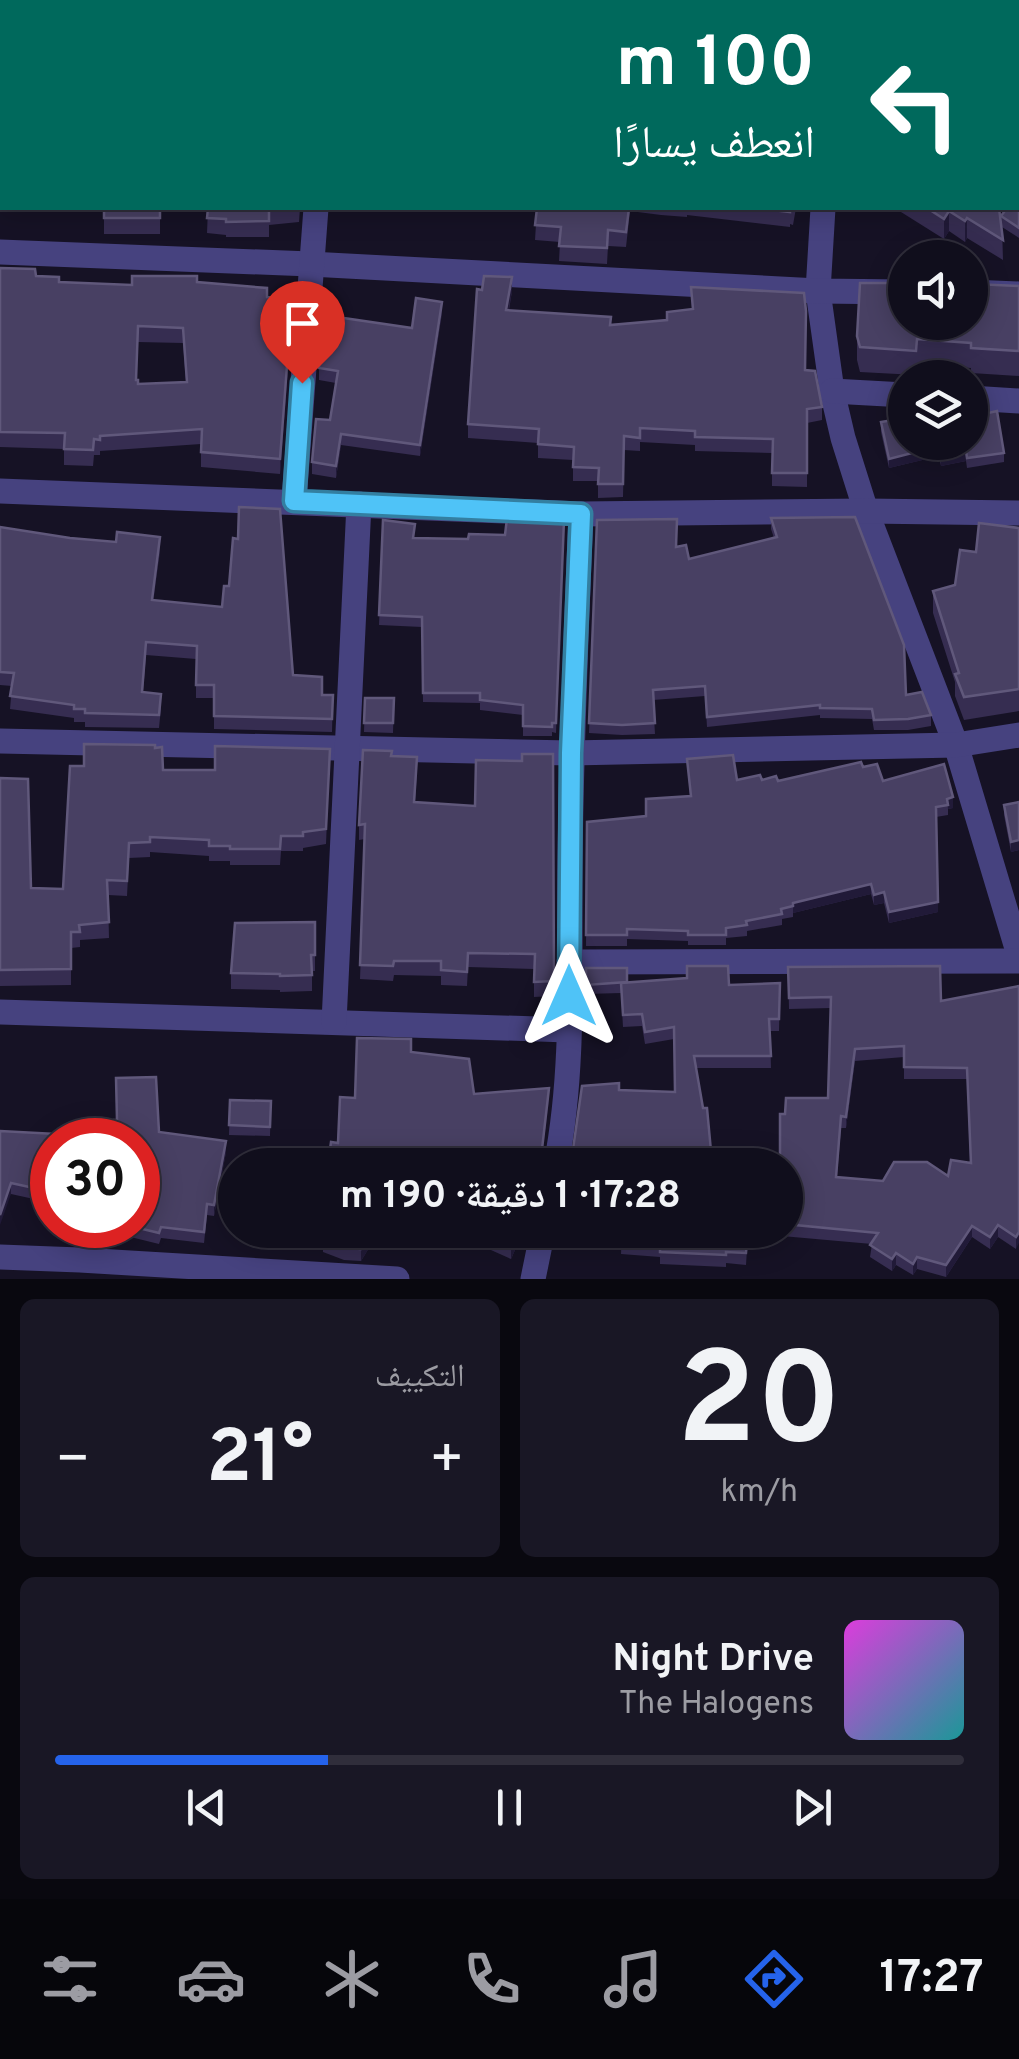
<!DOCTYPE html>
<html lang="ar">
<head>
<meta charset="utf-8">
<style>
  :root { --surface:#100e1c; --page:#191725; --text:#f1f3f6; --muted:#9c9ca3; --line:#302e3b; --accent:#2563eb }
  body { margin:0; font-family:Overpass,"Noto Naskh Arabic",sans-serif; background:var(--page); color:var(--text); direction:rtl; height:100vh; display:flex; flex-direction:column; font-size:38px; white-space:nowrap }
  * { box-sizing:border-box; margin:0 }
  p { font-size:32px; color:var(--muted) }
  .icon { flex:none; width:55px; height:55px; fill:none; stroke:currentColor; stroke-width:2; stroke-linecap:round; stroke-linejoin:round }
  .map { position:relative; height:1279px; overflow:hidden; direction:ltr }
  .panel { display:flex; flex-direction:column; gap:20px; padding:20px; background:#09080f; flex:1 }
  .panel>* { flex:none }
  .banner { position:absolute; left:0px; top:0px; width:1020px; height:210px; box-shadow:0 5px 25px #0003,0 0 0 2px var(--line); direction:rtl; background:#00695c; color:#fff; overflow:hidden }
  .buttons { position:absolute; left:888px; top:240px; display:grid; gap:20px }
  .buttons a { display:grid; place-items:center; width:100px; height:100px; border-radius:50%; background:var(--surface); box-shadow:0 5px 25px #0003,0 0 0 2px var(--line); font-size:50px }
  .speed { position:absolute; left:30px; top:1118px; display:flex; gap:20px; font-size:50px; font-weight:700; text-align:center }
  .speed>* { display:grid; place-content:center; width:130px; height:130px; border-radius:50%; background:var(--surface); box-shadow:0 5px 25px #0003,0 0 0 2px var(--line); line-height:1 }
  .speed .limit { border:15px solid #d22; background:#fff; color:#111 }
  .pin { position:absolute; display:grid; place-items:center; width:85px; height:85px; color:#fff; margin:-102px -42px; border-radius:50% 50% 50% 0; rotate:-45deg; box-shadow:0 0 10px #0007 }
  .pin .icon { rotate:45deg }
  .me { position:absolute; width:110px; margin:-55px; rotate:0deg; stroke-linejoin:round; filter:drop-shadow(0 0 8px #0008) }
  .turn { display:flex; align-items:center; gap:35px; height:210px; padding:0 40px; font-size:45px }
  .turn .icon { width:130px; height:130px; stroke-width:2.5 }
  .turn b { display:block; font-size:70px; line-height:85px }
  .big { font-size:75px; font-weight:700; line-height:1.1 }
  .panel .card { flex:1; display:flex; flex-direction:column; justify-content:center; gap:15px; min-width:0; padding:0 35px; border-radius:15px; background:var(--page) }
  .panel .dial { align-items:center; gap:0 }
  .dial b { font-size:130px; line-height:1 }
  .song { display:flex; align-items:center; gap:30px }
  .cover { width:120px; height:120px; border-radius:15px; background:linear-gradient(135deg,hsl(300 70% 55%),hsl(180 70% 35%)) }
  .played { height:10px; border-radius:5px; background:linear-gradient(90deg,var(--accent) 30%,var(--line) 30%) }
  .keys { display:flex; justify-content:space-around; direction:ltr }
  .heat { display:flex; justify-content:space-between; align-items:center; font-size:55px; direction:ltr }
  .panel .tiles { flex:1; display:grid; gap:20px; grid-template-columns:1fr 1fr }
  .card:last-child { grid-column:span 2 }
  .trip { position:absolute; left:218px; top:1148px; width:585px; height:100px; border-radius:50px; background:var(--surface); box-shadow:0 5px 25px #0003,0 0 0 2px var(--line); font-weight:700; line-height:100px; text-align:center; direction:rtl }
  .tab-bar { display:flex; height:160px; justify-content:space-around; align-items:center; background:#06060b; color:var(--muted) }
  .tab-bar .icon { width:70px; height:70px }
  .tab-bar .current { color:var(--accent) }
  .tab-bar b { font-size:45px; color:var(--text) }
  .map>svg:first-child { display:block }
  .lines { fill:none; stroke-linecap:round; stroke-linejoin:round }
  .street { stroke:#46427f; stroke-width:25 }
  .wall { fill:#362d51; fill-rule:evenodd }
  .shaded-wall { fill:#211a38 }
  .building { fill:#484063; stroke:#60587b; stroke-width:2.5; fill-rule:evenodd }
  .route-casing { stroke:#337fa1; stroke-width:25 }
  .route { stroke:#4fc3f7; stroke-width:18 }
</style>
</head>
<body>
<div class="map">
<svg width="1019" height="1279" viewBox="0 0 1019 1279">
  <rect width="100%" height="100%" fill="#161225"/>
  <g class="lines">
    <g class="street">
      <path d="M947,0l4,2"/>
      <path d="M336,2l1,-2"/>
      <path d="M835,2v-2"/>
      <path d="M823,208l-5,83 14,100 11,47 23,73 90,234 63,210"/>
      <path d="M0,252l310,12 508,27 87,1"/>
      <path d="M970,292l49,2"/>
      <path d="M832,391l73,4"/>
      <path d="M970,398l49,3"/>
      <path d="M0,491l581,23 285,-3 153,2"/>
      <path d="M294,501l22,-293"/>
      <path d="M0,741l571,12 385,-8 63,-10"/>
      <path d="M569,962l450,-1"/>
      <path d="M0,1012l569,18"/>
      <path d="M334,1022l25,-518"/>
      <path d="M556,1165c19,-98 13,-199 14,-298 1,-118 6,-235 11,-353"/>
      <path d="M0,1257l80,3 317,19"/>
      <path d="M533,1279l10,-49"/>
    </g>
  </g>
  <g class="wall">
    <path d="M20,0h81v2h-70z"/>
    <rect x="0" y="78" width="2" height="118"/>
    <path d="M1019,189v49l-17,-11 1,33 -36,-22 -2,4 -16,-11 -5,8 -43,-27v-4h98l2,16v-8z"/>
    <path d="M83,208h77v26h-56v-23l-21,-2z"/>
    <path d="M208,208h92l-1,14 -30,3v12h-43v-2l-19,-2z"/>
    <path d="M537,208h259l-3,17 -3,-1v3l-103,-12v2l-26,-2 -31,-4 -4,36 -18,-1 -1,18 -48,-3 1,-19 -25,-2z"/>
    <path d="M0,268l59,14 73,3 65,-3 70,15 25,17 -12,160 -79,-7v-23l-101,7v4h-6l-1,11 -29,-1v-16l-64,-2zM138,342l45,1 3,39 -48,2 -2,-4z"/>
    <path d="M1019,286v90l-48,-3v-5l-54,-4 -1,11 -56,-3 -3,-12v-24l48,-14 68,-11z"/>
    <path d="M691,287l114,83 17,37v13l-15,3v64l-35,-1v-33l-77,-2v-6l-55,-3v9l-16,-1 -1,47 -25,1v-17h-25v-21l-35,-2v-15l-70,-5v-14l44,-133 -3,19 102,14 56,-4v-8l25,-2z"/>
    <path d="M442,313l-22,143 -79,-11 -5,33 -24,-4v-12l18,-42 6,-37 -17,-3v-12z"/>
    <path d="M881,422l123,31v9l-37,6 -1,-7 -25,5 -2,-10 -50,12 -8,-36z"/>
    <path d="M771,518l135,177 25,20v11l-23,4h-34l-2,-11 -52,-1v-3l-113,12 -2,-31 -52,4 2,34 -33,1 -33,-2 8,-213 79,27 13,12 85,-21 -3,-9z"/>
    <path d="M383,520l32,18 53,1 37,-4 59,-15 -8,213 -4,-1v4h-29v-21l-43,-5v-7l-57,-1 -1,-75 -43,-2z"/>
    <path d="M0,527l160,24 -7,49 140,75 29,20h11l-1,37 -118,-3v-31h-18v-39l-50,-4 -3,37 18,16 -2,20 -74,-1v-5h-11v-4l-64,-9 2,-23 -12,-1z"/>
    <path d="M1019,528v183l-55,9 -9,-24v-14l-22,-69v-22l22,-6 21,-33z"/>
    <path d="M365,698h29l-1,35 -29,-1z"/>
    <path d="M155,748l8,22h52l115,-21 -4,95 -23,4v3h-22l-1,14h-50v-4h-21v-5l-59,-4v5l-21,1 -2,38 -19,-1 1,43 -29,2v7l-9,1v37l-71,1v-208l31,110 32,1 21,-123z"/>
    <path d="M553,754l1,242 -20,1v-28l-66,-2 -1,19 -26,-1v-9l-47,-1 -1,6 -33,-2 5,-140 -6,1v-15l58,-53 -2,30 60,4 47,-45z"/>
    <path d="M687,759l50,21 41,1 85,-14 20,14 61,-17 9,44 -5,1v6l-12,2 2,95 -49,11 -5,-20 -10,2 -3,-11 -78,19v4l-11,2v6l-35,6v5l-21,2v7h-38v-4l-61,-2v7h-41l1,-124 59,-6 44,-20z"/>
    <path d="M1019,802v48l-8,2 -7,-37v-10z"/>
    <path d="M315,922v49h-3v20l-32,1v-2l-49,-1v-16z"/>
    <path d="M788,967l153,34 78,-15 -3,263 -18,-12 -8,12 -18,-12 -26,40 -29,-8 -4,6 -17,-10 -4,6 -22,-14 2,-13 -124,-11 -2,32 -20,-2v4l-66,-3v-7l-39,-3 1,-24h163v-116l43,-16 3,-90 -42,1zM904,1057v22h63l3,84 -22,13 -65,5 -46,-4 4,-49h5l9,-67z"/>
    <path d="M586,968l41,14 102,3 51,-2 -1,48h-9l1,37h-75l15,83 16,8 -160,6 52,-75 56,2 -1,-53 -29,5 -3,-18 -19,1 -2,-34 -35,1z"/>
    <path d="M230,1100l41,1 -1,35 -41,-1z"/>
    <path d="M3,1132l110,5 46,-5 67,20 -12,64 -7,-1 -3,28 -43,-5 -2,6 -57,-14v-5h36l-86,-85v63l-41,-9z"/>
    <path d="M327,1230h53l-19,31 -17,-1 -21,-8v-12z"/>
    <path d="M446,1230h78l-13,29z"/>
  </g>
  <g class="shaded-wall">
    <path d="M949,211v20l-5,8v-20z"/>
    <path d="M967,218v20l-2,4v-21z"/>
    <path d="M512,277v14l-6,32v-13z"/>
    <path d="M292,299v15l-12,160v-15z"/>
    <path d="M442,302v11l-22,143v-11z"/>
    <path d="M341,434v11l-5,33v-12z"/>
    <path d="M939,446v10l-50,12v-9z"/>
    <path d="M966,451v10l-25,5v-10z"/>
    <path d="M160,537v14l-8,62v-13z"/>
    <path d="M953,797v11l-5,1 -1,-10z"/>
    <path d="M1019,840v10l-8,2v-10z"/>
    <path d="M871,884v10l-78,19v-10z"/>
    <path d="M884,892v11l-10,2v-10z"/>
    <path d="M938,902v10l-49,11v-11z"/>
    <path d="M855,1049v12l-9,67v-11z"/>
    <path d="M549,1088v12l-8,65z"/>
    <path d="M226,1141v11l-12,64v-11z"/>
    <path d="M11,1183v11l-11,31v-10z"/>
    <path d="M998,1225v12l-8,12v-12z"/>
    <path d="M972,1226v11l-26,40v-12z"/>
    <path d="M373,1230h7l-19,31v-12z"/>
    <path d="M519,1230h5l-13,29v-12z"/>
    <path d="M1019,1232v11l-3,6v-12z"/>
    <path d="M896,1253v12l-4,6v-12z"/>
    <path d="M917,1257v12l-4,6v-11z"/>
  </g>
  <g class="building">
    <path d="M62,0h39v2h-40z"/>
    <rect x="184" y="0" width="100" height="2"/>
    <rect x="349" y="0" width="91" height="2"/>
    <rect x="564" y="0" width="28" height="2"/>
    <rect x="0" y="78" width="2" height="103"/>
    <path d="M1019,189v39l-18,-12 6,-8h11v-17z"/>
    <rect x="104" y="208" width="56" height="10"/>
    <path d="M208,208h82l-21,2v11l-43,1v-3l-19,-1z"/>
    <path d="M537,208h92l-3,24 -18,-2 -1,18 -48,-2 2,-19 -26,-2z"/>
    <path d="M755,208h39l-1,1h-3v3z"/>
    <path d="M927,208h72l4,32 -36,-22 -2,3 -16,-10 -5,8z"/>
    <path d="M0,268l35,1 1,7 23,1v5l73,3v-9h65v6l70,6v9l25,2 -12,160 -79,-7 1,-23 -102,7v4l-6,-1 -1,11 -29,-1 1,-16 -65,-1zM138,326l45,2 4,54 -49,2v-4h-2z"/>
    <path d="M484,276l28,1 -6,33 105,7 -1,8 57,-5v-8l26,-3 -2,-22 113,6 2,18 -1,59 10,1 7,36 -15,2v64h-35l1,-34 -78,-2v-6l-55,-3v10l-16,-2 -1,48h-25l1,-16 -26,-1 1,-20 -36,-3 1,-15 -71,-5 9,-135 5,1z"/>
    <path d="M860,283h45v39h65v-11h3l2,-27 44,2v65l-48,-3v-5l-54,-4 -1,12 -56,-4 -3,-11z"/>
    <path d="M416,298l26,4 -22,143 -79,-11 -5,32 -24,-4 4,-43 14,1 8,-49 -19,-3 4,-53 89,13z"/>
    <path d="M997,411l7,42 -37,5 -1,-7 -25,5 -2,-10 -50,13 -8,-37 24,-4v24h65v-25z"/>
    <path d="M239,507l41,2 13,166 29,2v18h11l-1,24 -118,-3v-31h-18l1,-39 -51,-4 -4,50 19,2 -2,21 -74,-2v-4h-11v-4l-64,-9 4,-23 -14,-1v-145l70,11 46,4 1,-10 43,5 -8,63 70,7 2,-21h5l4,-48 5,1z"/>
    <path d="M855,517l49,128 2,50 16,-3 9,23 -23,4 -34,1 -2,-11 -52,-1v-3l-113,12 -2,-31 -52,4 2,33 -33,2 -33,-2 8,-203 80,-1 -1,28 10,-2 3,14 88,-22 -6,-19z"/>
    <path d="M507,518l57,2 -8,203h-4v4l-29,-1v-21l-43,-5v-7h-57l-1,-76 -43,-2 4,-95 32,4 -2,14 55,1 1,-5 36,1z"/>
    <path d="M979,523l40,5v161l-55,8 -9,-23 4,-1 -26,-82 22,-6 5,-35 16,2z"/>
    <path d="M365,698h29l-1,25h-29z"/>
    <path d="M84,744l71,1v3l7,-1 1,23h52v-24l115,3 -4,80 -23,3v4h-22l-1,13h-50v-3h-21v-6l-59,-3v5l-21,1 -2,38 -20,-1 2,42 -30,3 1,7h-9v37l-71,1v-192l28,1 3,109 32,1 7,-123h14z"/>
    <path d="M363,750l29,1 -1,5 26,1 -3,45 61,4 1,-46 46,1v-7h31l1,227 -20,1 1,-28 -67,-1 -1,19 -26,-2v-9h-47l-1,5 -33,-1 5,-141 -6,1z"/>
    <path d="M733,755l4,25 23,-5 2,5 14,-4 2,5 83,-19 2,5 14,-3 6,17 61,-17 9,33 -6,2 1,6 -12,2 2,95 -49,10 -5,-20 -10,3 -3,-11 -78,19v3l-12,3 1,5 -36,7 1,4 -21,3v7h-38v-4l-61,-2v6h-41l1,-113 59,-6v-17l45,-3 -4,-37z"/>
    <path d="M1019,802v38l-8,2 -7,-37z"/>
    <path d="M315,922v33h-4l1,20 -32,1v-2l-49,-1 4,-50z"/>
    <path d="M687,966h41l1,19 51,-2 -1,36h-10l2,37h-77l9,52h4l4,43 16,1 -1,7 37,6h-196l5,-9 10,-70 37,-3v7l56,2 -1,-65 -29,5 -3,-18 -19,1 -2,-32 66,-5z"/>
    <path d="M940,966l1,35 78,-15v246l-3,5 -18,-12 -8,12 -18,-11 -26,39 -29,-8 -4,7 -17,-11 -4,6 -22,-14 8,-12 -93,-9v-59h-5v-51h5l1,-16h42l3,-101 -42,1 -1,-31zM904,1046v21l63,1 4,95 -20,-3 -3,16 -21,-14h-33l-11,19 -47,-4 5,-61 5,1 9,-68z"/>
    <path d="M586,968h41v14l-41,3z"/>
    <path d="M357,1038l54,1v13l58,7 5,35 75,-6 -8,70 5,7h-243l3,-7 22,6 3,-22 7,1 2,-46 15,1z"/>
    <path d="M156,1077l3,55 67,9 -12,64 -7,-1 -3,28 -43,-5 -2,6 -33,-8h12v-85h-86v52l-41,-9 -11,32v-84l113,6 1,-17h3l-1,-42z"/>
    <path d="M230,1100l41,1 -1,26 -41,-2z"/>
    <path d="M327,1230h46l-12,19 -17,-1 -21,-8z"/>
    <path d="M471,1230h48l-8,17z"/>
    <path d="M622,1230h126l-2,23 -20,-1v3l-66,-3v-7l-39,-3z"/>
  </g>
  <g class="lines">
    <defs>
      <path id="route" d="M302,383l-8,118 287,13 -10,239 -2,243"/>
    </defs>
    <use href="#route" class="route-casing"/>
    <use href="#route" class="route"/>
  </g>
</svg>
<div class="buttons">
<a><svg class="icon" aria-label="sound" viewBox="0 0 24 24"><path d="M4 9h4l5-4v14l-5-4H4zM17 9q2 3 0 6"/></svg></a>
<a><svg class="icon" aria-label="layers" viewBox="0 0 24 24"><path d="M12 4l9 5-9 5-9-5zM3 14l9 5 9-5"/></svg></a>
</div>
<div class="speed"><div class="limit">30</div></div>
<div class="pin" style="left:302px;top:383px;background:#d93025"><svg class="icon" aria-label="arrive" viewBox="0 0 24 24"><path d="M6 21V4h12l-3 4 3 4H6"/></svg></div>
<svg class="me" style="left:569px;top:996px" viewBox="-20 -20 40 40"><path d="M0-17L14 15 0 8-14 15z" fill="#4fc3f7" stroke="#fff" stroke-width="4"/></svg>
<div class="trip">17:28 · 1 دقيقة · 190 m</div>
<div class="banner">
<div class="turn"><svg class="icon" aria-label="left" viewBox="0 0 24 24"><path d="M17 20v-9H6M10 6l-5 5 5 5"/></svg><div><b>100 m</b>انعطف يسارًا</div></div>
</div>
</div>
<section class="panel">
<div class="tiles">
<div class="card dial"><b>20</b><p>km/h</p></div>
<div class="card"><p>التكييف</p>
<div class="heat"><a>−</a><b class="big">21°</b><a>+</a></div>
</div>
<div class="card">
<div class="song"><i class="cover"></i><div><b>Night Drive</b><p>The Halogens</p></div></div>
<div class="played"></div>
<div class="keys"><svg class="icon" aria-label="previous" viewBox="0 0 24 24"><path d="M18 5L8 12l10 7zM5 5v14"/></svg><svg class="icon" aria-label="pause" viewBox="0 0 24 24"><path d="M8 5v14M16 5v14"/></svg><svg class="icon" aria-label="next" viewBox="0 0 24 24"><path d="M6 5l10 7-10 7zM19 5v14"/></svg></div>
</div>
</div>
</section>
<nav class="tab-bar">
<b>17:27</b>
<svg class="icon current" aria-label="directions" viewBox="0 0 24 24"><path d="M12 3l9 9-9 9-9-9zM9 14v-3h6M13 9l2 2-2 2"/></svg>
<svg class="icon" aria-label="music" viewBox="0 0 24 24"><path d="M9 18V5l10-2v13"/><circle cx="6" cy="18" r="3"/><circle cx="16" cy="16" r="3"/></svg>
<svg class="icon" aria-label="phone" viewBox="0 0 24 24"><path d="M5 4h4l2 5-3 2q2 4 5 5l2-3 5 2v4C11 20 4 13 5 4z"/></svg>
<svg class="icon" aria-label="climate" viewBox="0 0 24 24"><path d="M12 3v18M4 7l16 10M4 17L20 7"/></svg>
<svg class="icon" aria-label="car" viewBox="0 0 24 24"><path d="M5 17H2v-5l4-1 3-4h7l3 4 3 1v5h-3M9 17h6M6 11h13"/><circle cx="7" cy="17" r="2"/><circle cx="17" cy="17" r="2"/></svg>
<svg class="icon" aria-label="filters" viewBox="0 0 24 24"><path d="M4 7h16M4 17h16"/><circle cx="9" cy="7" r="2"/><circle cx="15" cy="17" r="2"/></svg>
</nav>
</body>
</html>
